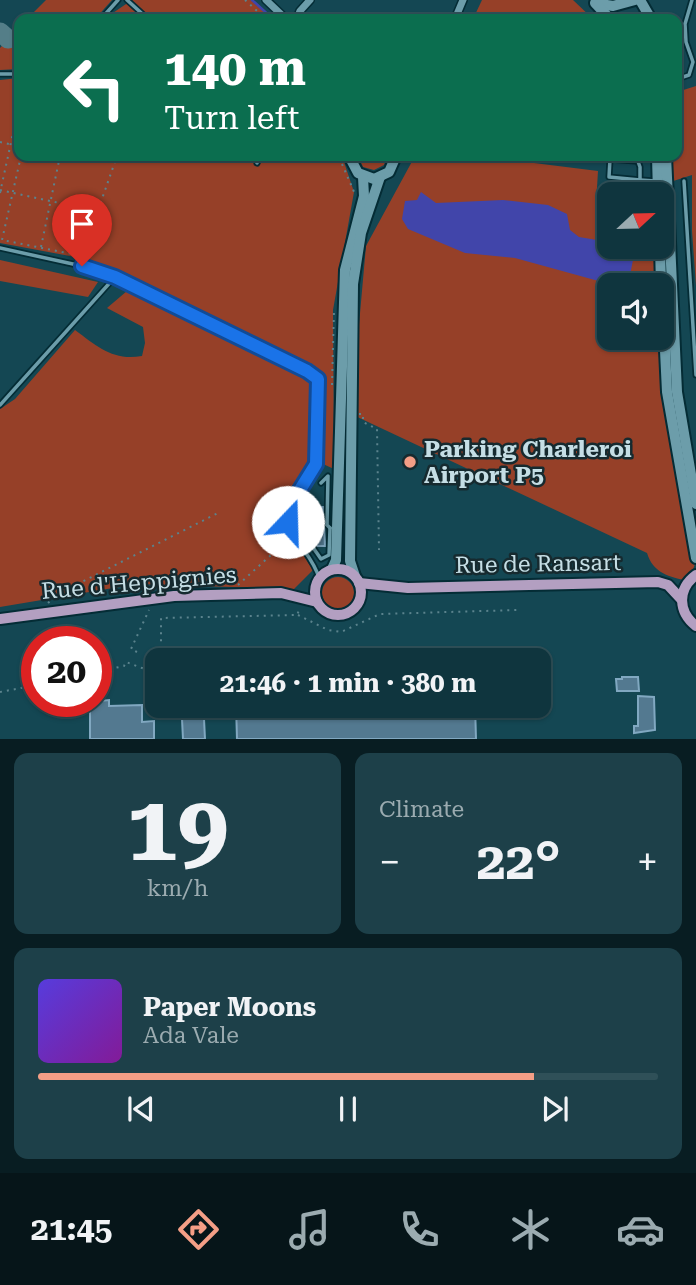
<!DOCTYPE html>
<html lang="en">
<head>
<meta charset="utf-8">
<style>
  :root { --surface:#0f353e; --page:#1d4049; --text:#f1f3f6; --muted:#9babb0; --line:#2f5058; --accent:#f49e86 }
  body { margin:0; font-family:"Roboto Serif",serif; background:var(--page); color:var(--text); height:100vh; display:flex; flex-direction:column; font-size:26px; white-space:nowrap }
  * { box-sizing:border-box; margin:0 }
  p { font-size:23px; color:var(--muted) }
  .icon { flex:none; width:38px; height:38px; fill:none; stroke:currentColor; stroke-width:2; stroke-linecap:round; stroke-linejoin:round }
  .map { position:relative; height:739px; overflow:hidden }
  .side { display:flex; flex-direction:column; gap:14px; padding:14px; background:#081d22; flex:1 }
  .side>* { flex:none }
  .top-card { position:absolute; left:14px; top:14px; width:668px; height:147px; border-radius:14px; box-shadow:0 2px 5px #0004,0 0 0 2px var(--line); background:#0b6e4f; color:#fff; overflow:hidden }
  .needle { width:46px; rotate:68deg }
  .fabs { position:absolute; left:597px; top:182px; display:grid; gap:14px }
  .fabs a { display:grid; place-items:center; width:77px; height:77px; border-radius:14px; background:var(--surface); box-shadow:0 2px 5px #0004,0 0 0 2px var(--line); font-size:35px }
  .speed { position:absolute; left:21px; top:626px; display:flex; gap:14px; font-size:35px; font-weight:700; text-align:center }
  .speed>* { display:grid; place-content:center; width:91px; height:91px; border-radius:50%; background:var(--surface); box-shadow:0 2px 5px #0004,0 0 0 2px var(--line); line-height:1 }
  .speed .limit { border:10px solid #d22; background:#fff; color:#111 }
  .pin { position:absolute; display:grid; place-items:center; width:60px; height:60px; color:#fff; margin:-72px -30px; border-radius:50% 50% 50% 0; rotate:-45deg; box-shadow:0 0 7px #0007 }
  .pin .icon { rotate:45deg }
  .me { position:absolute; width:77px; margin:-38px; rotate:21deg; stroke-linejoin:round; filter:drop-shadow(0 0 5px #0008) }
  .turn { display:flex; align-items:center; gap:24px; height:147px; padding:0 35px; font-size:32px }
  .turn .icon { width:91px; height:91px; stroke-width:2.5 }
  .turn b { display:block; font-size:49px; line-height:60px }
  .big { font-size:52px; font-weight:700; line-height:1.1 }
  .side .widget { flex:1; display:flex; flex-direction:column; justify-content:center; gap:10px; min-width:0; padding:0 24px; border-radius:14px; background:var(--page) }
  .side .dial { align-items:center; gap:0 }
  .dial b { font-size:91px; line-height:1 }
  .song { display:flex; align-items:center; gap:21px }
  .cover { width:84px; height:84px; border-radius:10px; background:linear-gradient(135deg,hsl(250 70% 55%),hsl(290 70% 35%)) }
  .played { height:7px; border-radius:4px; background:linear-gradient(90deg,var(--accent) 80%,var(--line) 80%) }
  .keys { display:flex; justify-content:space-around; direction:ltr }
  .heat { display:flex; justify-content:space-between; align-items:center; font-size:38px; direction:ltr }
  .side .tiles { flex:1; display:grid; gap:14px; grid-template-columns:1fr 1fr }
  .widget:last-child { grid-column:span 2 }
  .trip { position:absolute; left:145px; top:648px; width:406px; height:70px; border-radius:14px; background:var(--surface); box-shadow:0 2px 5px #0004,0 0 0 2px var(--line); font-weight:700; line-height:70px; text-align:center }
  .dock { display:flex; height:112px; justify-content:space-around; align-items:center; background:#061519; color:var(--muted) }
  .dock .icon { width:49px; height:49px }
  .dock .active { color:var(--accent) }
  .dock b { font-size:32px; color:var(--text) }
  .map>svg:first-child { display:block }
  .green { fill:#964028 }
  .water { fill:#4145aa }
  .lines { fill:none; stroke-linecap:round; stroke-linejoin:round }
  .stream { stroke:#4145aa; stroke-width:2.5 }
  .taxiway { stroke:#547e88; stroke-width:19 }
  .building { fill:#537990; stroke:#81a8c1; stroke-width:2 }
  .lane-casing { stroke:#042c35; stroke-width:7 }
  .street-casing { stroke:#042c35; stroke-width:10 }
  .secondary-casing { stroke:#042c35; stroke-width:14 }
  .primary-casing { stroke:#042c35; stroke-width:14 }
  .path { stroke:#5b838d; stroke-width:2; stroke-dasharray:2 5; stroke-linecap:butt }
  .lane { stroke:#6c9daa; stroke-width:3.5 }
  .street { stroke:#6c9daa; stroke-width:7 }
  .secondary { stroke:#6c9daa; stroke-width:10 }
  .primary { stroke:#b39fc1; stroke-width:10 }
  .route-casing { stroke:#114b97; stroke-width:18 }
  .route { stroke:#1a73e8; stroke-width:12 }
  .poi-dot { fill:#f49e86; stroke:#162a2f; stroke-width:2.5 }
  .labels { text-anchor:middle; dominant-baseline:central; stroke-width:5; stroke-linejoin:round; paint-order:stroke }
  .poi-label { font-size:23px; font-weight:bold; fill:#c5dee5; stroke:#162a2f; text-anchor:start }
  .street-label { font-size:23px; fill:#c5dee5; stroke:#162a2f }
</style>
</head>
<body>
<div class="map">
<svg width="696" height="739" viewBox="0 0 696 739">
  <rect width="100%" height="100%" fill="#144753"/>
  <g class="green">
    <path d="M46,0h66l-17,19h-68z"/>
    <path d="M127,0h124l21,19h-168l25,-17z"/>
    <path d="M482,0h91l20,19h-120z"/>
    <path d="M19,28v41l-19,1v-22z"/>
    <path d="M19,78v78h323l12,36 -21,118 1,159 -11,-5 -7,-97 -230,-108 -86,-16v-163z"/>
    <path d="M696,86v200l-4,-55v-56l-25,8v-27h10v-64z"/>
    <path d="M358,156h29l-3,9 -10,5 -11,-3z"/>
    <path d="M415,156h63l120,15 -3,50 3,10 11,1v15h51l1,38h-52v53h53l34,223 -7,20c-20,-4 -36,-8 -42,-28l-296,-139 15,-168z"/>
    <path d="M0,260l98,22 -10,15 -88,-16z"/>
    <path d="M127,291l188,91 -4,82 -24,40c4,25 11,45 26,66l-19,19 -157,-5 -137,23v-198l15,-10 60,-69c23,17 38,31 67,26l3,-13 -2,-16 -36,-19z"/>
    <circle cx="338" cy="593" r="16"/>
  </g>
  <path class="water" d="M421,192l15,11 67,-3 45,5 19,9 3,16 9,7 30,5v5h22l13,5 -2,9 -9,-1 -5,25h-15l-98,-27 -50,-5 -57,-24 -6,-10 3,-18 12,-1z"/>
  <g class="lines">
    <path class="stream" d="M252,0l21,19"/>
    <path class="taxiway" d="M0,32l8,7"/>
  </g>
  <g class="building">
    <path d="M309,507h14l2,39h-8l-7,-11z"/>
    <path d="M622,677h16l1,14h-22l-1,-12h6z"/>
    <path d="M638,696l16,1 1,33 -21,3v-7h4z"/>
    <path d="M109,700v6l33,-1v17l12,-1v18h-64v-37z"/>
    <path d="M236,705h239l1,34h-239z"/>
    <path d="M182,719h22l1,20h-22z"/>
  </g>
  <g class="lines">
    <defs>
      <g id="lane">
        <path d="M127,0l21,19"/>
        <path d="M101,19l17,-19"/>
        <path d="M0,74h19"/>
        <path d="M677,79l12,-4 4,-13 -7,-20 -1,-18 7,-24"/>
        <path d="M571,156l64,5"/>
        <path d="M610,159l-1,18 31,3v-13l-4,-11"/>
        <path d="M257,163l3,-7"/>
        <path d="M640,180l15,1"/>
        <path d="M684,181l12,194"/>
        <path d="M0,248l82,18 33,11 192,94 11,8 -2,85 -28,53c3,24 25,38 31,61"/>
        <path d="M0,405l115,-128"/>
        <path d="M321,483l7,-7 -1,49 3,3"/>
        <path d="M303,503l-5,5v18l23,33 8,-4 1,-27"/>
      </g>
      <g id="street">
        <path d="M266,0l20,19"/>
        <path d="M297,19l3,-8 10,-11"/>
        <path d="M455,19l8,-19"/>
      </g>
      <g id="secondary">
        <path d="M640,0l11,19"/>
        <path d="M595,3l18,3 22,-6"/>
        <path d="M596,4l14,15"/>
        <path d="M349,156l9,17 16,6 15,-7 7,-16"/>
        <path d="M657,156l1,38"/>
        <path d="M666,156l11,236 19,112"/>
        <path d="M660,247l1,38"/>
        <path d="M662,288l5,104 29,166"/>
        <path d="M332,569l4,-9 9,-290 19,-74 -1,-19"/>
        <path d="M355,576l-5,-15 3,-277 8,-51 19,-56"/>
      </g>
      <g id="primary">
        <circle cx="338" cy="592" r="23"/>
        <path d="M696,575c-19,14 -18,37 0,51"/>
        <path d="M359,583l49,5 250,-6 10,3 13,14"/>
        <path d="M0,619l174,-23 107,-3 36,9"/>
      </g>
    </defs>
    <use href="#lane" class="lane-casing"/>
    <use href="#street" class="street-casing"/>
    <use href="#secondary" class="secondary-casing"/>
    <use href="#primary" class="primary-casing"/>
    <g class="path">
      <path d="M245,0l21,19"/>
      <path d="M0,142l9,2"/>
      <path d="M21,156l-19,84 80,16 35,-100"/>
      <path d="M342,164l13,30"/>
      <path d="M0,190l96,21"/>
      <path d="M0,193l15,-69"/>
      <path d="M41,247l19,-91"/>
      <path d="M332,385l2,-75"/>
      <path d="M359,414h4v8l14,7 2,121"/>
      <path d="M238,585l33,-30 14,-27"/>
      <path d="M48,603l10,-9 162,-82"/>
      <path d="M298,615l30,15 13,2 39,-18 137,-4"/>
      <path d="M137,652l-6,-3 18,-39"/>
      <path d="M96,672l28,-6 2,-4 24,9 11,-23v-30l136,-3 3,-7"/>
      <path d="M0,692l37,-7"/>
    </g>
    <use href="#lane" class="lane"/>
    <use href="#street" class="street"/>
    <use href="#secondary" class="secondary"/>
    <use href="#primary" class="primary"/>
  </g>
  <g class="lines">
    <defs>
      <path id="route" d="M82,266l33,11 192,94 11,8 -2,85 -26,42 -2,16"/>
    </defs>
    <use href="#route" class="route-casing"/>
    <use href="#route" class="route"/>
  </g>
  <circle class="poi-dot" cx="410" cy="462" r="7"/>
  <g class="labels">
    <g class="poi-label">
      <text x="424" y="449">Parking Charleroi<tspan x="424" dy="26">Airport P5</tspan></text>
    </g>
    <g class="street-label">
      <text transform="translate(538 564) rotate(-1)">Rue de Ransart</text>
      <text transform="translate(139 583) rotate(-5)">Rue d'Heppignies</text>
    </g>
  </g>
</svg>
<div class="fabs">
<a><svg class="needle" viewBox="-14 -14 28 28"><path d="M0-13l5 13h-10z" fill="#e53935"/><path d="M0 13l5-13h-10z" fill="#9babb0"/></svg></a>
<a><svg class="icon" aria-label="sound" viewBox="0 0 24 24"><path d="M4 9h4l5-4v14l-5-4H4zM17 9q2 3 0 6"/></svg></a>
</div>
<div class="speed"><div class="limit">20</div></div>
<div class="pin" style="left:82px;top:266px;background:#d93025"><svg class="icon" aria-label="arrive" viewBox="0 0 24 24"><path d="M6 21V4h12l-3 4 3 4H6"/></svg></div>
<svg class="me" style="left:288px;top:522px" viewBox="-20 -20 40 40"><circle r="19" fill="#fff"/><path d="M0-13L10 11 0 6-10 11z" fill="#1a73e8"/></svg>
<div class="trip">21:46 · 1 min · 380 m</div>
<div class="top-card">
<div class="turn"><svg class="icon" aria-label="left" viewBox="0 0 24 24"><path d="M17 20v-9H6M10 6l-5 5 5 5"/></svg><div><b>140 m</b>Turn left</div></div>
</div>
</div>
<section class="side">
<div class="tiles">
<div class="widget dial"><b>19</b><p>km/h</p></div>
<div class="widget"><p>Climate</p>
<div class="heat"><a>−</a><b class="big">22°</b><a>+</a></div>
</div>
<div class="widget">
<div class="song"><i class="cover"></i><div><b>Paper Moons</b><p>Ada Vale</p></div></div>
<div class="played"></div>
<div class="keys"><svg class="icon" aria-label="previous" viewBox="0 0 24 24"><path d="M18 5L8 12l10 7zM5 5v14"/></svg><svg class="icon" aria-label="pause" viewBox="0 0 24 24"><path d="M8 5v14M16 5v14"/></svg><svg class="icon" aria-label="next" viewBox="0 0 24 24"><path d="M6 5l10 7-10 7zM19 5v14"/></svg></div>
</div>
</div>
</section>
<nav class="dock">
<b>21:45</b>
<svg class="icon active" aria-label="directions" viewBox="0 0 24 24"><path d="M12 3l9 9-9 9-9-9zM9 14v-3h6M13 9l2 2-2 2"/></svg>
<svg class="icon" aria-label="music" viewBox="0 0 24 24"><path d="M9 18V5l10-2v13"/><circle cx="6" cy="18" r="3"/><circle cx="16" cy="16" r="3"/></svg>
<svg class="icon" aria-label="phone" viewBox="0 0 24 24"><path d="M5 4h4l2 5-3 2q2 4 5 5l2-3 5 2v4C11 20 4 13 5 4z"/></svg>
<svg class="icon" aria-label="climate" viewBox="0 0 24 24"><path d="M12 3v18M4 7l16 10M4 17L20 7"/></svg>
<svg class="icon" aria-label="car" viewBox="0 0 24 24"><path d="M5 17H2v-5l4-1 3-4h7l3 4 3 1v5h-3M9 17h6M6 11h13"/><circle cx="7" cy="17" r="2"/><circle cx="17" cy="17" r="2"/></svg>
</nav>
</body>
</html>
